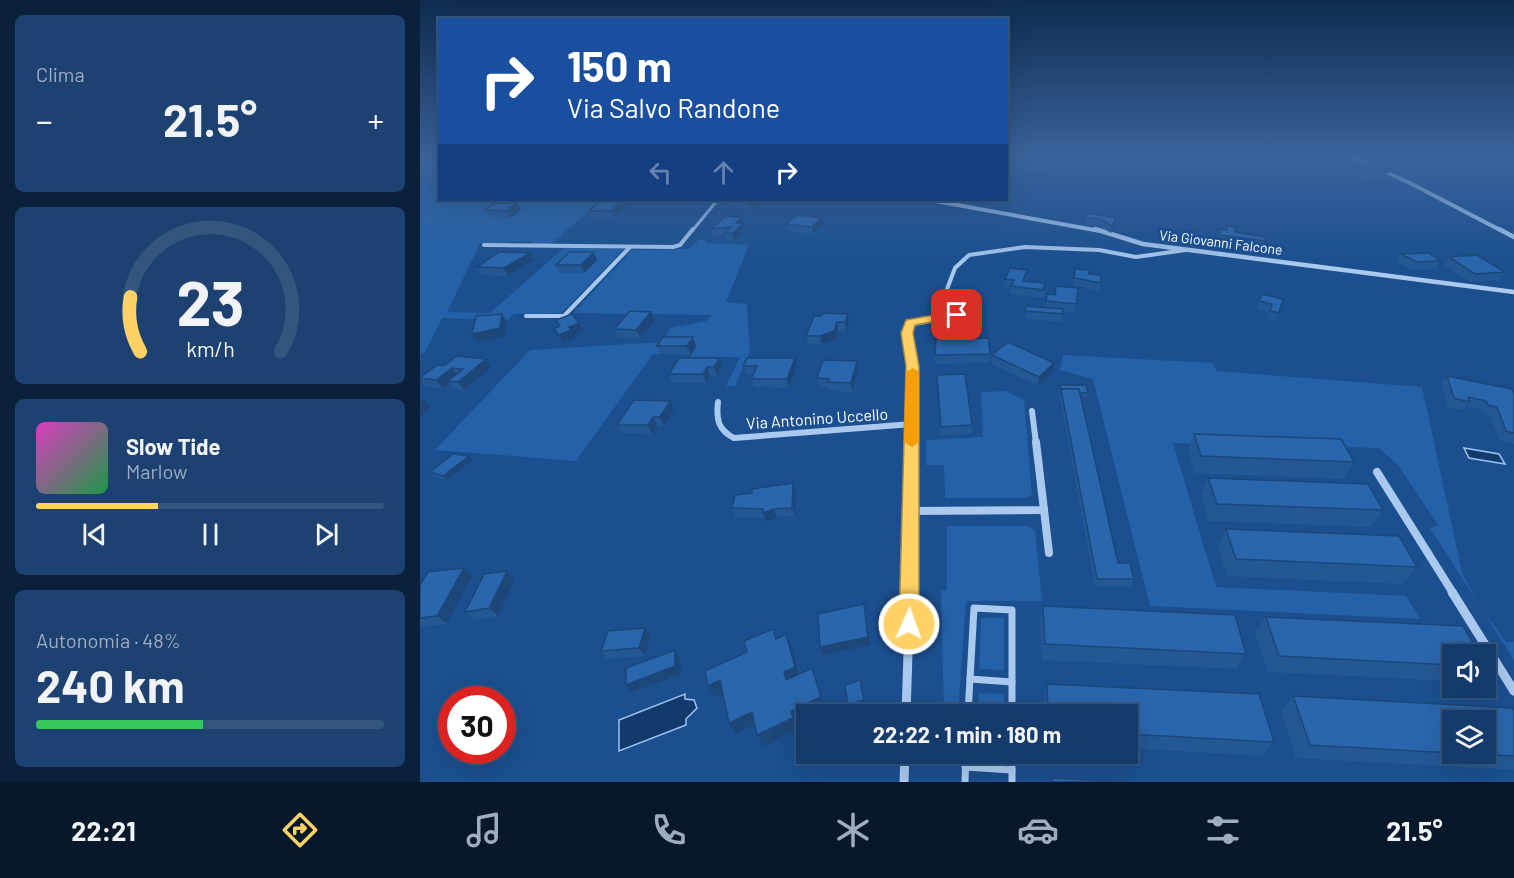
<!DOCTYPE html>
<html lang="it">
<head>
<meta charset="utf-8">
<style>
  :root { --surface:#143b6b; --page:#1d4271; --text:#f1f3f6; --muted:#9dadc1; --line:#33557e; --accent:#ffd166 }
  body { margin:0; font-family:Barlow,sans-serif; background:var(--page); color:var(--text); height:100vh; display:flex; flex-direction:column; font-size:22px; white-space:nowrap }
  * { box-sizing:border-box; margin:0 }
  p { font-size:20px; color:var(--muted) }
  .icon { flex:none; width:33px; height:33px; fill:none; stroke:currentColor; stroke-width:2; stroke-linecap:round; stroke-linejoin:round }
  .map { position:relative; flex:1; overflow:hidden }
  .details { display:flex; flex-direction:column; gap:15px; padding:15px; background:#0b203b; width:420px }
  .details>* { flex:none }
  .hud { position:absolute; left:18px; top:18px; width:570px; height:183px; border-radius:0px; box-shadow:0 6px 24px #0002,0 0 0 2px var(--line); background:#1a4fa0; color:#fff; overflow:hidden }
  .controls { position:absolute; left:1022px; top:644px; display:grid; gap:12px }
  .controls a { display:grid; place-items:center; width:54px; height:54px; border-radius:0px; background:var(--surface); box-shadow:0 6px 24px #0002,0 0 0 2px var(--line); font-size:30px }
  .speed { position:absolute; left:18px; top:686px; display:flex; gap:12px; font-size:30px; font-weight:700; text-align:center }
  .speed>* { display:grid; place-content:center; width:78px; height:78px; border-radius:50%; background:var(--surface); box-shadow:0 6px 24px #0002,0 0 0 2px var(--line); line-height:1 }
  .speed .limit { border:9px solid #d22; background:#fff; color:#111 }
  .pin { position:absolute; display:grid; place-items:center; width:51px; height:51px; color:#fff; margin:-26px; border-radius:12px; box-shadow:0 3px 9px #0006 }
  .me { position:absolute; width:66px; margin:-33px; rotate:2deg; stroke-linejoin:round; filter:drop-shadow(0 0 4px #0008) }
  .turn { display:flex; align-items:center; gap:21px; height:126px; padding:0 30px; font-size:27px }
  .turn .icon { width:78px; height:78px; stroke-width:2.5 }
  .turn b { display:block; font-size:42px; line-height:51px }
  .lanes { display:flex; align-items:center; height:57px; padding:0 30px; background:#0003; justify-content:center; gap:30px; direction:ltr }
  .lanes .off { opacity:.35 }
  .big { font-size:45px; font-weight:700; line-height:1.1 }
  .details .widget { flex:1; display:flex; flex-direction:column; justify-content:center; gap:9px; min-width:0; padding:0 21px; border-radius:9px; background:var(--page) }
  .details .dial { align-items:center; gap:0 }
  .dial svg { height:156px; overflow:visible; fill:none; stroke:var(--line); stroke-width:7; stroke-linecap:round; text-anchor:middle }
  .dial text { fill:var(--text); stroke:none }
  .song { display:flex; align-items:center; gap:18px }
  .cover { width:72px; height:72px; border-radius:9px; background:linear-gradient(135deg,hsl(310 70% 55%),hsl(140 70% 35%)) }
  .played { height:6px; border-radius:3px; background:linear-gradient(90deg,var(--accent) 35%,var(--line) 35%) }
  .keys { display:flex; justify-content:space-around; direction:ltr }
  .heat { display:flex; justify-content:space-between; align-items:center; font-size:33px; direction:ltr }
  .charge { height:9px; border-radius:4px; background:linear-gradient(90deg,#34c759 48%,var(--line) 0) }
  .trip { position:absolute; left:376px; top:704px; width:342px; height:60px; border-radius:0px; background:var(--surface); box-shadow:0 6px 24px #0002,0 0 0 2px var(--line); font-weight:700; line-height:60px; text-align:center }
  .menu { display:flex; height:96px; justify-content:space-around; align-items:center; background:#08182b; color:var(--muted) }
  .menu .icon { width:42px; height:42px }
  .menu .on { color:var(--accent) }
  .menu b { font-size:27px; color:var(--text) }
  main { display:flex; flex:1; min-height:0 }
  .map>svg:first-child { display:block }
  .green { fill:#2461a8 }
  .water { fill:#123a6d; stroke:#9cc4f0; stroke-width:1.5 }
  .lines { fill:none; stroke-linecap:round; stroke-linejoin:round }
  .lane-far2 { stroke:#a9c9ee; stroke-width:3 }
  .lane-far1 { stroke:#a9c9ee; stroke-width:4 }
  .lane { stroke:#a9c9ee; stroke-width:7 }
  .street-far4 { stroke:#a9c9ee; stroke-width:4 }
  .street-far3 { stroke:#a9c9ee; stroke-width:4.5 }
  .street-far2 { stroke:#a9c9ee; stroke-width:6 }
  .street-far1 { stroke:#a9c9ee; stroke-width:8 }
  .street { stroke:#a9c9ee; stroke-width:9 }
  .wall { fill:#245895; fill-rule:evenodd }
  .shaded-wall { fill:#1d4779 }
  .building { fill:#2a66ad; stroke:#1d4779; stroke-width:1.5 }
  .route { fill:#ffd166; stroke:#a68842; stroke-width:1.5 }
  .slow { fill:#f59e0b }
  .labels { text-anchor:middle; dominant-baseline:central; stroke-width:6; stroke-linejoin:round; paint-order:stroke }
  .far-street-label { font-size:14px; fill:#fff; stroke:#1b4f8f }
  .street-label { font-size:16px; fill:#fff; stroke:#1b4f8f }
</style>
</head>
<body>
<main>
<section class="details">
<div class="widget"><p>Clima</p>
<div class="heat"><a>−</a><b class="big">21.5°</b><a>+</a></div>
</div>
<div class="widget dial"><svg viewBox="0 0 100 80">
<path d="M14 69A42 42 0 1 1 86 69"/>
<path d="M14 69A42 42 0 0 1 9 41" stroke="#ffd166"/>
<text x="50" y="56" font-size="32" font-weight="700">23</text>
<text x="50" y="72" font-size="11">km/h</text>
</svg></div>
<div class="widget">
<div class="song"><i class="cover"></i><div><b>Slow Tide</b><p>Marlow</p></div></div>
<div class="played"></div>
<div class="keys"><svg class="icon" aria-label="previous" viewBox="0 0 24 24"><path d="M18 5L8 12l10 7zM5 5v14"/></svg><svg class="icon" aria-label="pause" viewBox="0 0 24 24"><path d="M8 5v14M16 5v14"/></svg><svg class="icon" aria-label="next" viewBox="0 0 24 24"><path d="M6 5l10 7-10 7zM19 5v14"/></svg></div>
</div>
<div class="widget"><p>Autonomia · 48%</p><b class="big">240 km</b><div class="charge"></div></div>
</section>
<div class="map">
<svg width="1094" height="782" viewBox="0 0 1094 782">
  <rect width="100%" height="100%" fill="#1b4f8f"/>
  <g class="green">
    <path d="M0,156h19l1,44h249h-86l-53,44h-17l-2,-3 -51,3 -33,68 43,1 74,-65 60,1 -62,64 -48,1 -6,6 -66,-2 -17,34 -5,3z"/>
    <path d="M279,240h6v3l44,2 -23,57 21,2 3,47 -15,35h-9l14,-29h-50l1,-2 -24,-10 -7,9h-7l-77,107 -141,-11 95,-100 132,-8 8,-14 36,-7 6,-6 -139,-2 59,-63 57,-1z"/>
    <path d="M643,355l150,8 4,8 205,16 40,185 16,32 28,38h8v18l-84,-132 8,-3 -40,-60 -19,-17 -206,-5 43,144 190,9 14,23 -270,-13 -57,-227 -33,-9z"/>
    <path d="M586,391l18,9 8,95 -8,3h-79l-1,-33h-18v-25l57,-3 -2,-45z"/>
    <path d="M527,526h80l8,4 7,71h-76l-8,113h-14l-3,-123 6,-1z"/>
    <path d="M561,618h23v52l-25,-1z"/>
    <path d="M559,693l25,1v20h-26z"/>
  </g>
  <g class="water">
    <path d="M1044,448l35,6 6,10 -36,-6z"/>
    <path d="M265,694v5l9,1 3,8 -11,11v6l-67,26v-31z"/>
  </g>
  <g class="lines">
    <path class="lane-far2" d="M272,231l24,-29 7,-2"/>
    <g class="lane-far1">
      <path d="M64,245l189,2 7,-2 13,-16"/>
      <path d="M537,315l-13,-18 11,-29 14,-13 56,-8 74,3 37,7 50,-7"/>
      <path d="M106,316h38l66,-69"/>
    </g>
    <g class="lane">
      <path d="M550,679l42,3"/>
      <path d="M548,714l6,-106 38,2v104"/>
      <path d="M592,753v29"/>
      <path d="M545,767l47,3"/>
      <path d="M545,782l1,-29"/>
    </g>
    <g class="street-far4">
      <path d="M929,156l59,26 94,49"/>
      <path d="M510,200l170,31"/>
    </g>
    <g class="street-far3">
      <path d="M675,229l48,15 371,48"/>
      <path d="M1079,229l15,8"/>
      <path d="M489,325l48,-10"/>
    </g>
    <g class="street-far2">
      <path d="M490,323l-3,10 6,33 -1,77"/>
      <path d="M298,402c-2,17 0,28 16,36l178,-14"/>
      <path d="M612,411l4,32"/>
    </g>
    <g class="street-far1">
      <path d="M957,472l76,121"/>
      <path d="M624,510l5,43"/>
      <path d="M492,511l132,-1 -8,-68"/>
      <path d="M490,593l2,-151"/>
    </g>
    <g class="street">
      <path d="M1032,592l62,99"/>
      <path d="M486,714l4,-122"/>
      <path d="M484,782l1,-29"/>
    </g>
  </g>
  <g class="wall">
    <path d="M963,156h22v1l-13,2z"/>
    <path d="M987,156h21l-15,3z"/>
    <path d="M604,164l47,2 5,1v6l-3,5 -49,-8z"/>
    <path d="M942,164l26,8 -3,7h-15l-1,3h-9l-6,-5 2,-4 8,1 -5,-4z"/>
    <path d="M308,200l32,3 -9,7 -21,-3z"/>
    <path d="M97,203l4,7 -11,8 -22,-1 -4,-7z"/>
    <path d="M206,207l-12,11h-22l-3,-7z"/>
    <path d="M322,217l2,7 -1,1 1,6 -10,10 -7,-1 -1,-5 -13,1 -2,-7z"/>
    <path d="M401,218l2,7 -10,9 -25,-3 -2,-7z"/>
    <path d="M665,218h31l-2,7 -3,8 -12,-7 -15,-1z"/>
    <path d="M807,226l8,6 31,9 -2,8 -47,-6v-7l2,-7 6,1z"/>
    <path d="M981,254l39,7 -4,8 -23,1 -16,-8z"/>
    <path d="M1029,257l56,15 -6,8 -29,2 -26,-17z"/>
    <path d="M114,260l-26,16 -26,-1 -5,-8z"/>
    <path d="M177,260l-13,13h-25l-3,-8z"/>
    <path d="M655,269l14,5 12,9 -1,8 -27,-6z"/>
    <path d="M607,270l-2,11 20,10 -2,7 -32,-4v-6l-7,-1 1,-8z"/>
    <path d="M658,288l-4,24 -11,-1 -1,11 -37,-3 1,-13 19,2 1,-7 9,-6z"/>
    <path d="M842,294l21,5 -8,22 -8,-2 2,-7 -13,-3z"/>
    <path d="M231,312l4,8 -15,18h-22l-4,-9z"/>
    <path d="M394,316l35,6 -3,9h-8l-2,8 -14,5h-14l-2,-8z"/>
    <path d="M237,346h39l-5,9 -31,-1z"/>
    <path d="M570,354v9l-55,1v-9z"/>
    <path d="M572,355l62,8 -1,8 -15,15 -46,-22z"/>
    <path d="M299,358l3,8 -5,10h-7l-4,7h-34l-3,-9z"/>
    <path d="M66,359l5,9 -27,22 -10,-1 -4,-6 -7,6 -17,-2 -6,-8v-2l25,-12z"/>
    <path d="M323,366l54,1 -8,21 -35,-1 -3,-8 2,-4 -7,-1z"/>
    <path d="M438,369l-6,23 -23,-1v-4h-10l-2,-9z"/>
    <path d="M517,375l35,50v9l-31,1z"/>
    <path d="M1027,376l67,18v50l-15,-4 -9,-24 -8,-2 -2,-5 -14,-3 -3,4 -15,-3 -7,-23z"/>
    <path d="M640,385l28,8 -1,4h-6l37,166 16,16 -3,8h-36l-35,-190 -1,-7z"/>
    <path d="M254,409l-10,17h-7l-5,8 -30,-1 -5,-8z"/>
    <path d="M774,434l160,28 -10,17 -150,-6 -6,-22z"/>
    <path d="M53,460l-26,20 -13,-4 -4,-4z"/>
    <path d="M788,478l175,32 -12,17 -162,-6 -8,-26z"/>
    <path d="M373,483l3,9 -1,24 -18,1 -11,5 -1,-4 -29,-1 -4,-9 20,-15z"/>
    <path d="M806,529l191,38 -14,17 -176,-8 -9,-30z"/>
    <path d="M87,571l8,9 -17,36 -24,4 -9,-8z"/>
    <path d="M52,576l-25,48 -27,3v-42z"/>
    <path d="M623,606l203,48 -10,15 -194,-9 -2,-38z"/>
    <path d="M846,617l186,37v27l-184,-9 -13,-39z"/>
    <path d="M225,628l6,8 -6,20 -38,3 -6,-8z"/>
    <path d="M627,684l227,58 -12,14 -134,-8v-34h-83l-1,-16z"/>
    <path d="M873,696l221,15v59l-218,-12 -15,-47zM1032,720l33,33h-33z"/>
  </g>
  <g class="shaded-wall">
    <path d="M973,156h12v1l-13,2z"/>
    <path d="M994,156h14l-15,3z"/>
    <path d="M203,200l3,7 -12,11 -3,-7z"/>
    <path d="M334,200h5l1,3 -9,7 -2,-7z"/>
    <path d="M97,203l4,7 -11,8 -4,-7z"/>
    <path d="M322,217l2,7 -1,1 1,6 -10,10 -2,-8 4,-10z"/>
    <path d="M401,218l2,7 -10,9 -1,-7z"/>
    <path d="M696,218l-2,7 -3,8 1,-7z"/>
    <path d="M174,252l3,8 -13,13 -3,-8z"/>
    <path d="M110,253l4,7 -26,16 -4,-8z"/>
    <path d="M231,312l4,8 -15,18 -4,-8z"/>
    <path d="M82,314l5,8 -2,14 -27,6 -6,-8z"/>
    <path d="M428,314l1,8 -3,9 -1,-9z"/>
    <path d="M417,322l1,9 -2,8 -14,5 -2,-8z"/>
    <path d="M159,323l4,8 -9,4 2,3 -13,5 -4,-8 10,-8z"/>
    <path d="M273,337l3,9 -5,9 -4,-9z"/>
    <path d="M299,358l3,8 -5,10 -3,-9z"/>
    <path d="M375,358l2,9 -8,21 -2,-9z"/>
    <path d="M66,359l5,9 -27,22 -6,-8z"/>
    <path d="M437,361l1,8 -6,23 -1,-9z"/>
    <path d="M634,363l-1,8 -15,15 1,-9z"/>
    <path d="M287,367l3,9 -4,7 -3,-9z"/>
    <path d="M32,368l6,8 -10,5 2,2 -7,6 -7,-9z"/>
    <path d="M4,399l7,9 -11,9v-15z"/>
    <path d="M250,401l4,8 -10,17 -4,-9z"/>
    <path d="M233,417l4,9 -5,8 -4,-9z"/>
    <path d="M49,456l4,4 -26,20 -4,-4z"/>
    <path d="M373,483l3,9 -1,24 -3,-8z"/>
    <path d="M354,509l3,8 -11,5 -3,-9z"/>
    <path d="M44,568l8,8 -25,48 -10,-8z"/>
    <path d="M87,571l8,9 -17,36 -9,-8z"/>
    <path d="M444,604l6,41 -47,10 -3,-8z"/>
    <path d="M225,628l6,8 -6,20 -6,-8z"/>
    <path d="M366,634l5,12 9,32 -14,2 -2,-8z"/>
    <path d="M255,650l5,8 1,16 -49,18 -6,-7z"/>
    <path d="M392,668l13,40 -12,6h-6v3l-11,5 2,7 -34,17 -7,-11 34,-24z"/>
    <path d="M300,680l8,12 -13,5 -7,-11z"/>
    <path d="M441,684l4,20 -16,5 -1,-4z"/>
    <path d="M332,712l6,11 -22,11 -7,-11z"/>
  </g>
  <g class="building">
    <path d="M608,159l39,2 4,5 5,1 -2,4 -50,-7z"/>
    <path d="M953,163l15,9 -16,1 -10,-9z"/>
    <path d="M936,173l7,1 7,5h-8z"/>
    <path d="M182,200h21l-12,11h-22z"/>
    <path d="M308,200h26l-5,3z"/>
    <path d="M75,203h22l-11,8 -22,-1z"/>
    <path d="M668,213l28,5 -4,8 -12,-7 -15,-1z"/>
    <path d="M377,215l24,3 -9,9 -26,-3z"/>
    <path d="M306,216l16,1 -6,6 7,1 -11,9h-7l6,-6 -20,2z"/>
    <path d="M807,226l8,1v5l30,5 1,4 -46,-6 -1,-6 8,1z"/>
    <path d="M79,252l31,1 -26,15 -27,-1z"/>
    <path d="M149,252h25l-13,13h-25z"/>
    <path d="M1009,253l11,8 -23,1 -16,-8z"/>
    <path d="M1057,255l28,17 -30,2 -26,-17z"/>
    <path d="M590,268l17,2 -4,11 22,2 -2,7 -32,-4 3,-6 -9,-1z"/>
    <path d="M655,269l14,1v4l12,1v8l-27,-5z"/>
    <path d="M636,286l22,2 -2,16 -30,-3 1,-7 8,1z"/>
    <path d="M842,294l21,5 -4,14 -9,-2 2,-7 -13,-3z"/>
    <path d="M606,306l37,3v5l-38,-3z"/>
    <path d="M210,311l21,1 -15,18 -22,-1z"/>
    <path d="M402,313l26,1 -3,8h-8l-3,9 -14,5h-14l8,-20h7z"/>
    <path d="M82,314l-2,14 -28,6 4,-18z"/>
    <path d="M152,314l7,9 -10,4 2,3 -12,5 -5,-6 6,-3 -4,-6z"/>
    <path d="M243,337h30l-6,9h-30z"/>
    <path d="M568,338l2,16 -55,1 1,-16z"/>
    <path d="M588,342l46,21 -15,14 -47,-22z"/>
    <path d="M37,356l29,3 -28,23 -10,-1 15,-12 -11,-1 -16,12 -16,-2 17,-13h8z"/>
    <path d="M259,358h40l-5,9h-7l-4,7h-34z"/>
    <path d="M327,358h48l-8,21h-36l6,-13h-14z"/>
    <path d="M403,360l34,1 -6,22 -23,-1 1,-3 -12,-1z"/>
    <path d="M545,374l7,51 -31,2 -4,-52z"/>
    <path d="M1027,376l65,13 2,5v39l-8,-2 -9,-24 -9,-2 -2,-4 -18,-4 2,5 -16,-4z"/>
    <path d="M640,385h26l2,8h-8l-1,-4h-18v4z"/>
    <path d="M641,389h18l39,174h12l4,16h-37z"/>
    <path d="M214,400l36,1 -10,16h-7l-5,8h-31z"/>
    <path d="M774,434l147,5 13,23 -153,-6z"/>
    <path d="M33,454l16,2 -26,20 -13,-4z"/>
    <path d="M788,478l160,6 15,26 -166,-6z"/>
    <path d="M373,483l-1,25 -18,1 -11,4v-4l-31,-1 3,-13 17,-2v-4z"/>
    <path d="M806,529l173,7 18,31 -181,-8z"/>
    <path d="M44,568l-27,48 -17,2v-33l8,-13z"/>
    <path d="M87,571l-18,37 -24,4 19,-38z"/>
    <path d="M444,604l4,33 -48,10 -2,-33z"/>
    <path d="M623,606l192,9 11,39 -201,-10z"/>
    <path d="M846,617l197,9 17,28h-28v11l-173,-9z"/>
    <path d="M225,628l-6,20 -38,3 7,-20z"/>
    <path d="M353,629l3,10 10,-5 9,33 -11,5 2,8 26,-12 9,29 -30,14 2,7 -36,17 -5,-23 -23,11 -9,-43 -12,6 -3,-15 42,-19 -3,-11z"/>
    <path d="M255,650v16l-49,19v-17z"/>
    <path d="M440,680l4,20 -16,5 -3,-20z"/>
    <path d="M627,684l212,10 15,48 -146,-8v-20h-80z"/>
    <path d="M873,696l219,12 2,3v45l-53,-3h24v-33h-33v33l-142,-8z"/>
    <path d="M632,778l77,4h-77z"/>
  </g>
  <linearGradient id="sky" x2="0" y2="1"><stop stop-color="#0f2b4f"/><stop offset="0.59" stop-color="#39639b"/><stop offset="1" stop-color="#39639b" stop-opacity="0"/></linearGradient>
  <rect width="1094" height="265" fill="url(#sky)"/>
  <path class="route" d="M537,311l6,4 -2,2 -46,8 -2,8 6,33v258l-3,7 -7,2 -7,-2 -3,-7 7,-258 -5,-33 5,-13z"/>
  <path class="slow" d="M493,368l6,4v70l-7,5 -8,-5 2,-70z"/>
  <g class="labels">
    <g class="far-street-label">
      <text transform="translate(801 242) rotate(7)">Via Giovanni Falcone</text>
    </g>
    <g class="street-label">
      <text transform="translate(397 418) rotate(-4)">Via Antonino Uccello</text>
    </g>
  </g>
</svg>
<div class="controls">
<a><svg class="icon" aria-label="sound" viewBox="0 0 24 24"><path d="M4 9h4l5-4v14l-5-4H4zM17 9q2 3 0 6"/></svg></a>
<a><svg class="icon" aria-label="layers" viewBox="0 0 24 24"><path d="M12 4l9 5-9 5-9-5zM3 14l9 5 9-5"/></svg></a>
</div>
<div class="speed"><div class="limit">30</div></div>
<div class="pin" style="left:537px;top:315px;background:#d93025"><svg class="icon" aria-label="arrive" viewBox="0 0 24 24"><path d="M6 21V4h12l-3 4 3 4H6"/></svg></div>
<svg class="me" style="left:489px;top:624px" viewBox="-20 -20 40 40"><circle r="17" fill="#ffd166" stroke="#fff" stroke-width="3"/><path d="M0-11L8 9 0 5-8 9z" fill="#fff"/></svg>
<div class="trip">22:22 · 1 min · 180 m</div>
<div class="hud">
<div class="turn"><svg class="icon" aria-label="right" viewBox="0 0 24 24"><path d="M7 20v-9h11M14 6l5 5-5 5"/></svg><div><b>150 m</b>Via Salvo Randone</div></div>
<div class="lanes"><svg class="icon off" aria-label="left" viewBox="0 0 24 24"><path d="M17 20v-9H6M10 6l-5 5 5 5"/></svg><svg class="icon off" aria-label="ahead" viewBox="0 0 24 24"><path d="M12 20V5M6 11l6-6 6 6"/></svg><svg class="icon" aria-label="right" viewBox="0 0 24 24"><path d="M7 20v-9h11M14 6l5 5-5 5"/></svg></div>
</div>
</div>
</main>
<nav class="menu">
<b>22:21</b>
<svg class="icon on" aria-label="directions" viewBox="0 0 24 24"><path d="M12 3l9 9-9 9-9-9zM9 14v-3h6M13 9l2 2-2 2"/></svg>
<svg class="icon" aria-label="music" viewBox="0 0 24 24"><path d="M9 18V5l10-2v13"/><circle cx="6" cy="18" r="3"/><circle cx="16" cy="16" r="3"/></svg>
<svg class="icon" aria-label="phone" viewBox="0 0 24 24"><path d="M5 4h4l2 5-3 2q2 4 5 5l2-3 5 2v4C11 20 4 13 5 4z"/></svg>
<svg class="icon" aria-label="climate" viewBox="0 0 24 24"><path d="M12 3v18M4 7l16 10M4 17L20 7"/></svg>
<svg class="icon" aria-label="car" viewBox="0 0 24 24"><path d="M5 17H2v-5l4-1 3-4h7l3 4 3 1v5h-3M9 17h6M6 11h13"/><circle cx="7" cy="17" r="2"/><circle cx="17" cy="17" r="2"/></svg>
<svg class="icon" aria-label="filters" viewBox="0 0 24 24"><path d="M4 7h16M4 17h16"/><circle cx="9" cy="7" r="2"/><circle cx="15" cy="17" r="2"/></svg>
<b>21.5°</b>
</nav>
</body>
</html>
